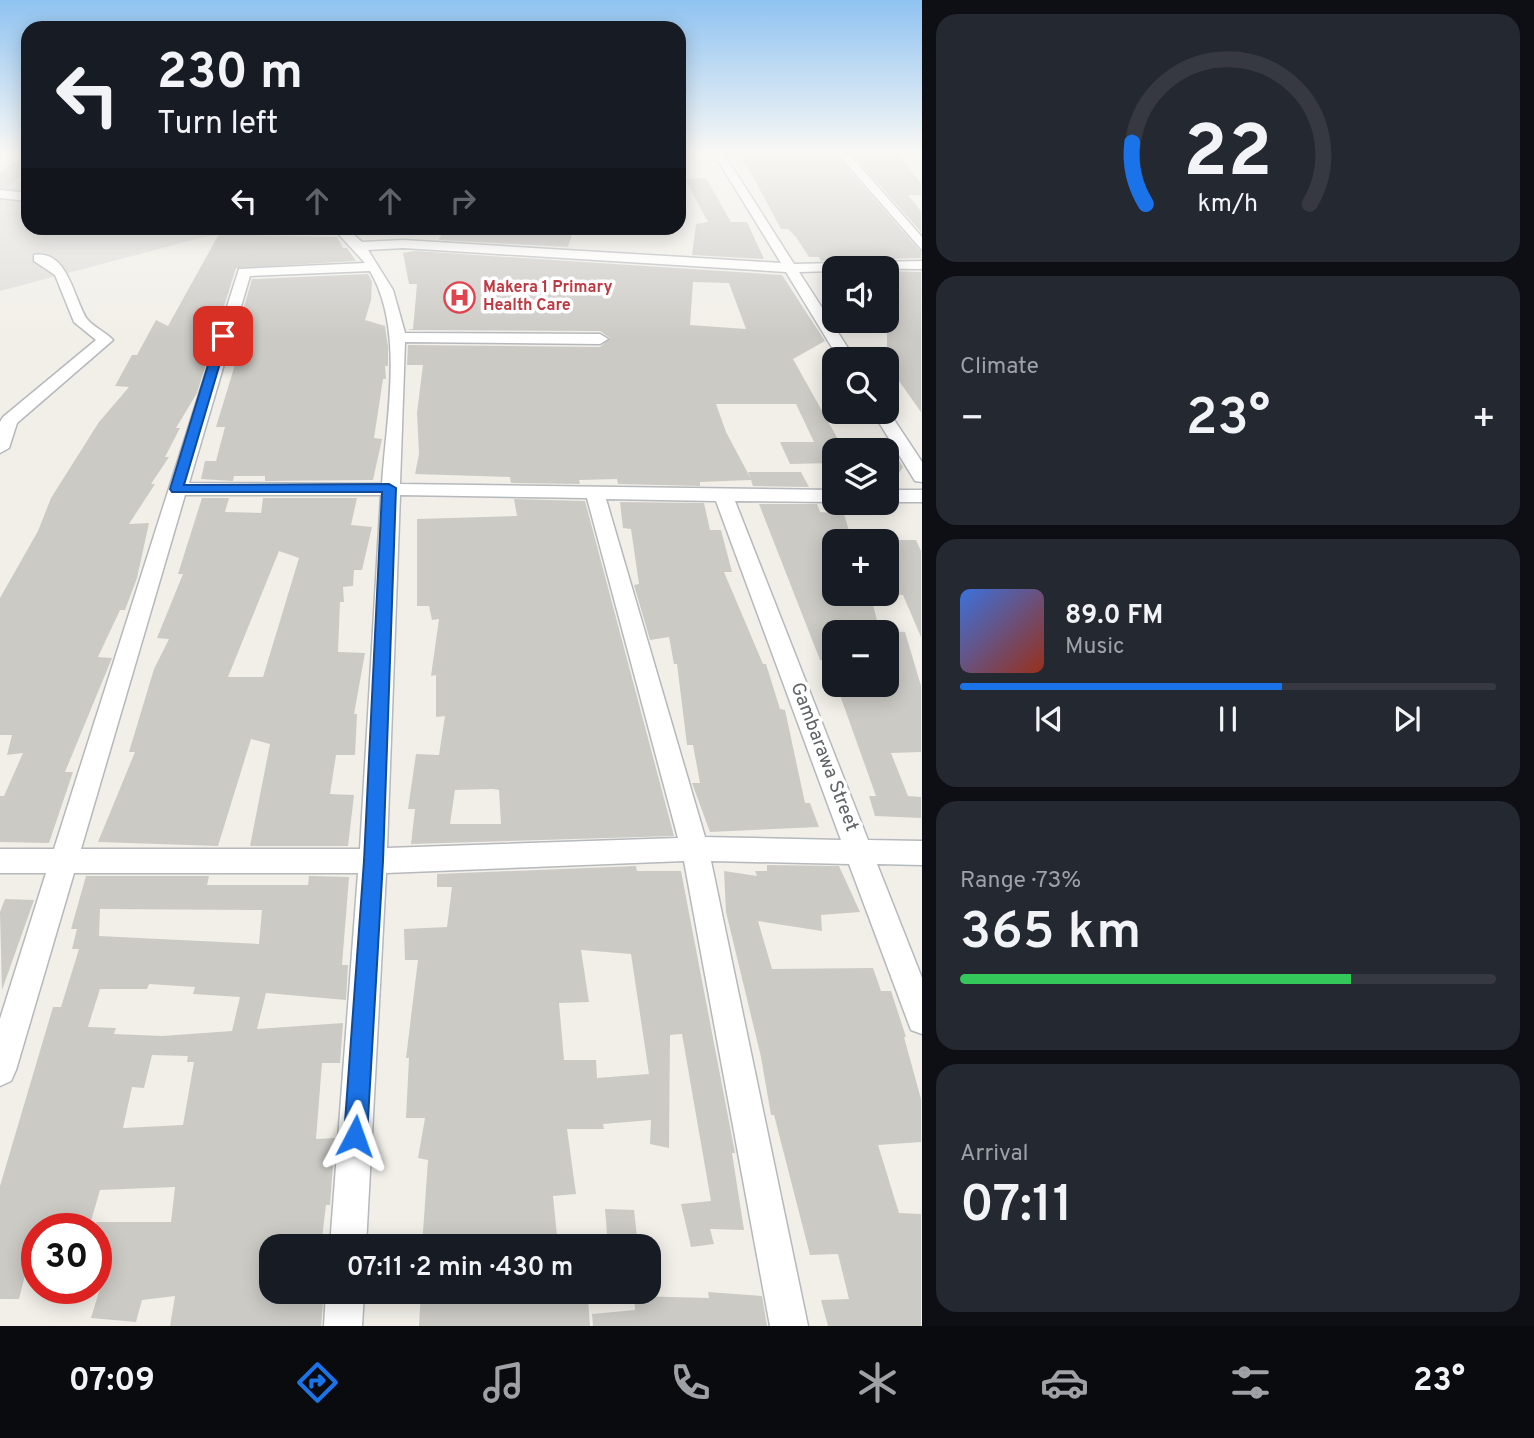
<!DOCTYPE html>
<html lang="en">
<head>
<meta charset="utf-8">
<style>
  :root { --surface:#171b24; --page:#242831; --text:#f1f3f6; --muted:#9ea1a6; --line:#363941; --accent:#1a73e8 }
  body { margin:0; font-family:Overpass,sans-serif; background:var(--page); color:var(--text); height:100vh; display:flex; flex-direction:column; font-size:26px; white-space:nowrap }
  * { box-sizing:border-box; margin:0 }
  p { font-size:23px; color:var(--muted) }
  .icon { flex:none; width:38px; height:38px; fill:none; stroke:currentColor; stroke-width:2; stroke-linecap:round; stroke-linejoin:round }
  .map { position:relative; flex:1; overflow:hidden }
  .details { display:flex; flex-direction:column; gap:14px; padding:14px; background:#0d0f14; width:612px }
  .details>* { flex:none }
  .banner { position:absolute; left:21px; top:21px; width:665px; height:214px; border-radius:21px; box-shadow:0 4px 18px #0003; background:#171b24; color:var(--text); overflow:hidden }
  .fabs { position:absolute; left:822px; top:256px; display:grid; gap:14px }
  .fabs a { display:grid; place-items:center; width:77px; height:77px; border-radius:14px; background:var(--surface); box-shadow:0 4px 18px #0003; font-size:35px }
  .speed { position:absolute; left:21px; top:1213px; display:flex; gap:14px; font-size:35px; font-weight:700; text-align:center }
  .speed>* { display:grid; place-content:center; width:91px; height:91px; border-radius:50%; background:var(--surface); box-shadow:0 4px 18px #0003; line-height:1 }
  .speed .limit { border:10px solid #d22; background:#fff; color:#111 }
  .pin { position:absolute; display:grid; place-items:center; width:60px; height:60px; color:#fff; margin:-30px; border-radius:14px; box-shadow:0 4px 10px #0006 }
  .me { position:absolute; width:77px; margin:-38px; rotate:4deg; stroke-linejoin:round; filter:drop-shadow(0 0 5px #0008) }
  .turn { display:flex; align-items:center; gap:24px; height:147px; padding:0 21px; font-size:32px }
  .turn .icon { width:91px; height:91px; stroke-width:2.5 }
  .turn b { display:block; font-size:49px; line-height:60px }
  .lanes { display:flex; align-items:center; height:66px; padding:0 21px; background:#0003; justify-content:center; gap:35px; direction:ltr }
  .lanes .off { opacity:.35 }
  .big { font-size:52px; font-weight:600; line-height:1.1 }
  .details .tile { flex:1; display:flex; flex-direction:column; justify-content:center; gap:10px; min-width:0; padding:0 24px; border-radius:21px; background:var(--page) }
  .details .dial { align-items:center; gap:0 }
  .dial svg { height:182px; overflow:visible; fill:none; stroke:var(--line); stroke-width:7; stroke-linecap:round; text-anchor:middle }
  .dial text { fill:var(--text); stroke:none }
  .song { display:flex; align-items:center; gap:21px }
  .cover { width:84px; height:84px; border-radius:10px; background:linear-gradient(135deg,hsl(220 70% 55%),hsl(10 70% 35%)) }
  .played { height:7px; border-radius:4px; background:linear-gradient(90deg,var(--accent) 60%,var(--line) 60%) }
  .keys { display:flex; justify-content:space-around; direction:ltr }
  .heat { display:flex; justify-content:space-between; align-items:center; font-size:38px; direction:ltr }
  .charge { height:10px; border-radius:5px; background:linear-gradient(90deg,#34c759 73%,var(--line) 0) }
  .trip { position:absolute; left:259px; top:1234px; width:402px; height:70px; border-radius:21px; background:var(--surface); box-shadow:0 4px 18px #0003; font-weight:600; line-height:70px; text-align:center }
  .tabs { display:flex; height:112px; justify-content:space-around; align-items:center; background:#090b0e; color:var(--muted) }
  .tabs .icon { width:49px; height:49px }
  .tabs .current { color:var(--accent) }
  .tabs b { font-size:32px; color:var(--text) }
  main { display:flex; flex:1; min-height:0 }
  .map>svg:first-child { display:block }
  .industrial { fill:#e0deda }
  .building { fill:#cccac5; fill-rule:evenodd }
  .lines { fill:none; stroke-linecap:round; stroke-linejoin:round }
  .street-casing { stroke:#b5b8bc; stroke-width:3 }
  .street { fill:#fff; fill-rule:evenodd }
  .route { fill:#1a73e8; stroke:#114b97; stroke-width:2 }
  .labels { text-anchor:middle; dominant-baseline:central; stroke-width:7; stroke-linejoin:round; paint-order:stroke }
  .far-health-label { font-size:16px; font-weight:bold; fill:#be3a42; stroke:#fff; text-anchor:start }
  .street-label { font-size:19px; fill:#5f6368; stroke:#fff }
</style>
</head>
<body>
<main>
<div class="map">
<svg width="922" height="1326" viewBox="0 0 922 1326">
  <rect width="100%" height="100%" fill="#f1efe8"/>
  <path class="industrial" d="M0,180l28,2v46h250l-74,9 -204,54z"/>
  <g class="building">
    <path d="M25,154h3v17l-22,17 -6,-1v-15z"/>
    <path d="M741,154h94l86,98v6l-100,3 -2,-4h-10l-13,-20 -8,-8h-7z"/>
    <path d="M852,154h46l23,29v12h-13l13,16v21z"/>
    <path d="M706,178l25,44h16l17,37 -72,-4 4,-31 12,-2 -23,-43z"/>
    <path d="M444,228h50l-1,3 39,3v-6h42l-6,19 -129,-7z"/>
    <path d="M219,234l118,3 6,11h4l9,13 -120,7 -39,125 -21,35h4l-15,29h4l-18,27h4l-26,40 20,-1 -12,55 -12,32h-5l-22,47 14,1 -47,114h8l-24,71 -49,-1v-46h4l19,-43 -16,2 5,-20h-12v-137l38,-67 13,-33 48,-76 30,-35 -14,-1 17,-31h5l19,-35 12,6z"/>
    <path d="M415,251l367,24 43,66 -32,18 51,91h-9v13l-45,1 -10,-22h34l-18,-38h-80l10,28 25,47 -3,-7h53l8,15 -56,-1 -2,-6 -51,2v4l-82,-2 -1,-5 -38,1 1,4 -69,-1 -1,-6 -95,-3 4,-20 -2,-41 6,-48h-16l1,-20 192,2 10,-9 -10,-7 -193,-1 6,-1 4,-45h-8l-6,-31zM693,282l36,1 17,46 -56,-4z"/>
    <path d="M887,271l34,1v140l-34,-48z"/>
    <path d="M368,274l4,8 -1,18 -6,20 20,6 3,21v19h-3l1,13h-3l-9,59 8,1 -9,41 -108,1v-5h-31l-1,5 -32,-2 4,-18h11l9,-34h-9l35,-115 -4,-2 -7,10 12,-41z"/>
    <path d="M887,441l16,26 -13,20h-3z"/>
    <path d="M202,498h27l-4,14 36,1 2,-15h94l-6,27 21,2 -10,43h-8l-1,16 -10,1 1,15h-4l-2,50 27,1 -11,61h3l-2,41h-19l-6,39 24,1 -6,51h-98l20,-102 -19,-5 -33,107 -120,-4 37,-90h-6l25,-83 15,-30 -12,-1 26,-64h-5zM279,551l20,7 -36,119h-35z"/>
    <path d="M514,499l71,2 89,335 -263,8 4,-35h-7l8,-55 23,1 6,-39 -9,1v-42l-5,1 8,-57 -7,1 -3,-14h-12v-87l100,-3zM493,789l6,1 2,34h-51l5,-34z"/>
    <path d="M620,502l84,1 6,27h11l11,42h-8l39,92h3l14,45 5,1 20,93h5l9,24 -109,5 -18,-49h8l-7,-38h-6l-10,-81h-3l-5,-27 -19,3 -16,-55 5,-1 -8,-55 -8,-1z"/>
    <path d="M759,504h58l3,8 24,2 8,27h-17v53l36,3 9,35h-45v28h-15z"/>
    <path d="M916,540l5,11v86l-18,-42h-16v-55z"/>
    <path d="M887,631l18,1 16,54v66l-30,1 17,43 13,1v21l-46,-2 -6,-20h7l-40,-112h51z"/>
    <path d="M767,865l72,1 21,46 -39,3 1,16 -64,-10 14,48 101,-1 8,23h10l15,46h-2l17,62v43l-43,3 21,68 22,1v112h-93l-7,-26 28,-1 -11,-45 -28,1 -36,-140h-3l-10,-58 -35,-145 -2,-41 33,5 -2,-5h12z"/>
    <path d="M636,866l1,5h44l54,282h-3l12,77 -34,-1 4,15 -23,3 -10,-43 30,-3 -29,-167 -12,1 -1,113 -19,-4 1,-24 -48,4 1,5h-37l9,65 -23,2 5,50h-136l6,-86 -10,-2 7,-40h-19l3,-60h-3l12,-98h-13l-1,-31 43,-2 5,-40h-15v-13zM581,950l50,4 18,120 -52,4 -1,-18h-32l-5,-57 30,-1z"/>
    <path d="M86,876h123l-2,9h101l1,-9 40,1 -7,88h6l-2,35 -80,-7 -9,36 86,-6 -3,40h-18l-6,76 19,-1 -5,67h-4l-5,41h-50l-9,46h62l-3,34h-151l5,-30 -33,4 -6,22 -45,-4 20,-66h-15v-30h75l4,-35 -75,3 -11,38h-52l-18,71h-19v-113l53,-179h8l18,-58h-7l5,-20h-6zM100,909l162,1 -3,34 -160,-8zM149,984l46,3 -2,7 47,3 -8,34 -70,5 -48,-2 2,-6 -28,-1 12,-38h47zM152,1055l36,1 -1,6h7l-11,63 -60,3 9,-41 12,1z"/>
    <path d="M5,899l29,1 -32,90 -2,-78z"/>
    <path d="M605,1209l29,1 4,36h-30z"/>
    <path d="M421,1292h141v8l26,-1 2,27h-171z"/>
    <path d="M708,1292l54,4 5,30h-174l-1,-12 43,-4 -1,-14 75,2z"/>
  </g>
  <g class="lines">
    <defs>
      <g id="street">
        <path d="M714,154h10l70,110 128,-3v8l-87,-1v3l-36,1 56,87h-16l-53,-87 -383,-24 -35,2 25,40 12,43 195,1 8,5 -8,5 -195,-2 -5,142 435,6v12l-100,-1 133,339 54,1v24l-45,-1 45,114v56l-11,-4 -62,-166 -138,-3 97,465h-38l-86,-465 -298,12 -20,373h-36l28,-373h-284l-58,197 -5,11 -11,5v-67l46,-146h-46v-24h54l185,-580 126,-6 -32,-35h13l16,14 41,-2 378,23zM370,271c35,59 16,148 12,213l-193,-1 61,-207zM185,495h196l-21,354h-279zM400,495l187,3 91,340 -291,10zM606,499l110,2 125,339 -136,-3z"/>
        <path d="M838,154h11l73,83v13z"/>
        <path d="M0,190l28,3v8l-28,-3z"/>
        <path d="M34,255c34,-6 40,45 53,64 6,8 19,13 26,21l-96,83 -8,25 -9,5v-31l3,-5 93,-77 -22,-18 -19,-47 -21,-14z"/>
        <path d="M887,409l35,53v20l-7,-1 -43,-70z"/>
        <rect x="887" y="490" width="35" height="12"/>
        <path d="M326,1292h38l-2,34h-38z"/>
      </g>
    </defs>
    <use href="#street" class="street-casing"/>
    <use href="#street" class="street"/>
  </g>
  <linearGradient id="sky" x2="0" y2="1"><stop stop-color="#8fc3f1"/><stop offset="0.45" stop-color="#f9f8f5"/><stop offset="1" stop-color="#f9f8f5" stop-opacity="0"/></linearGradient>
  <rect width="922" height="339" fill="url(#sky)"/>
  <path class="route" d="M223,333l5,3 -44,149 205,-1 7,4 -13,373 -16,275 -3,8 -9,4 -8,-4 -3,-8 20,-275 18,-369h-210l-2,-3 47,-153z"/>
  <defs>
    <symbol id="hospital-ring" viewBox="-11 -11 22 22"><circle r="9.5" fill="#fff" stroke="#e0444e" stroke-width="1.5"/><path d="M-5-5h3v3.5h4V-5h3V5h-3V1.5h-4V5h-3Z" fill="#e0444e"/></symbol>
  </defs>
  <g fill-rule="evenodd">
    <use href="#hospital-ring" x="442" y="280" width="35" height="35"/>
  </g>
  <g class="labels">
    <g class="far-health-label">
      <text x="483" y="288">Makera 1 Primary<tspan x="483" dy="18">Health Care</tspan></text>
    </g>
    <g class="street-label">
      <text transform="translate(824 757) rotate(69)">Gambarawa Street</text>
    </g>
  </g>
</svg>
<div class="fabs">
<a><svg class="icon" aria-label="sound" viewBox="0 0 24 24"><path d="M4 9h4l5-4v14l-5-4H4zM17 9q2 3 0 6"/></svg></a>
<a><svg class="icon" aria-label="search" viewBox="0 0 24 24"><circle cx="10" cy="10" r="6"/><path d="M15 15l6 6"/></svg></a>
<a><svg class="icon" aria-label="layers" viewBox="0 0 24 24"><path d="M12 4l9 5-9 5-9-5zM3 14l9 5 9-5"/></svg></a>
<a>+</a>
<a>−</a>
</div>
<div class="speed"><div class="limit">30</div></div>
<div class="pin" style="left:223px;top:336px;background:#d93025"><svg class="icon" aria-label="arrive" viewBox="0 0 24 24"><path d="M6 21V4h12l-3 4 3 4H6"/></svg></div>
<svg class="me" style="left:355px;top:1136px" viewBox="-20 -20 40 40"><path d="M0-17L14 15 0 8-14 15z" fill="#1a73e8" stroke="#fff" stroke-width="4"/></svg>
<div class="trip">07:11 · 2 min · 430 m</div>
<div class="banner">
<div class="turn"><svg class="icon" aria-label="left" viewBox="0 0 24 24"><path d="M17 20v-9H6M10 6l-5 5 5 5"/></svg><div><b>230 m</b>Turn left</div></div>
<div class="lanes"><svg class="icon" aria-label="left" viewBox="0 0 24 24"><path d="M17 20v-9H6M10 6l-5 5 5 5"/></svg><svg class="icon off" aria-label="ahead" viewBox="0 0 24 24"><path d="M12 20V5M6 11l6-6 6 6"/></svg><svg class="icon off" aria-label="ahead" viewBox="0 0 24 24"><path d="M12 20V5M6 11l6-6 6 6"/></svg><svg class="icon off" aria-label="right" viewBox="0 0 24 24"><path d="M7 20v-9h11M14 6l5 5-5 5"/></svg></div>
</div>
</div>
<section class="details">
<div class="tile dial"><svg viewBox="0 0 100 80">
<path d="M14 69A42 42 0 1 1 86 69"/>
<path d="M14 69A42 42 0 0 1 8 42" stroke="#1a73e8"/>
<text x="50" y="56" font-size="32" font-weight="700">22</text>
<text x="50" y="72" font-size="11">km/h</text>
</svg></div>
<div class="tile"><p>Climate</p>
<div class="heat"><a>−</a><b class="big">23°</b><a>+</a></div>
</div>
<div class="tile">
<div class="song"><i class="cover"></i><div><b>89.0 FM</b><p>Music</p></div></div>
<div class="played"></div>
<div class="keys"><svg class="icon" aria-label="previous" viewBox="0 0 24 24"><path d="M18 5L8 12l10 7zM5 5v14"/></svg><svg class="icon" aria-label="pause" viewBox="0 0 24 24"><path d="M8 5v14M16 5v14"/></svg><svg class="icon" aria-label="next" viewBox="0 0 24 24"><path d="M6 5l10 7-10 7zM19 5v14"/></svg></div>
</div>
<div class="tile"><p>Range · 73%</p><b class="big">365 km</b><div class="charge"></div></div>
<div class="tile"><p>Arrival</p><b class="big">07:11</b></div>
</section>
</main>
<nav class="tabs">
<b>07:09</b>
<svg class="icon current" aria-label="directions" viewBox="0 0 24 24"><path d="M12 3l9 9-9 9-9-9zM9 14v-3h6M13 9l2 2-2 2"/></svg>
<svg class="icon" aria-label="music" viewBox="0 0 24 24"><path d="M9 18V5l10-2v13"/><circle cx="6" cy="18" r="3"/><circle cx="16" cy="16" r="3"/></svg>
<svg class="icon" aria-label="phone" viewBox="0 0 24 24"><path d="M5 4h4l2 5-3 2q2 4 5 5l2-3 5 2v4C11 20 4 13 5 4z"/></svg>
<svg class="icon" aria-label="climate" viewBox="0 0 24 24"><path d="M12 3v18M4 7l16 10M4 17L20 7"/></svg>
<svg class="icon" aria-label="car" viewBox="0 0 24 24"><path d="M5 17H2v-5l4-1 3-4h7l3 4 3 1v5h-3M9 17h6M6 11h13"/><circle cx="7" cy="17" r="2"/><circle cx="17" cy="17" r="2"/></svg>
<svg class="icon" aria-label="filters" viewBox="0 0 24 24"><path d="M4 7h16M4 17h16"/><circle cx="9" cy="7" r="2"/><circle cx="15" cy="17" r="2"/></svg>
<b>23°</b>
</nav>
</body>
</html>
